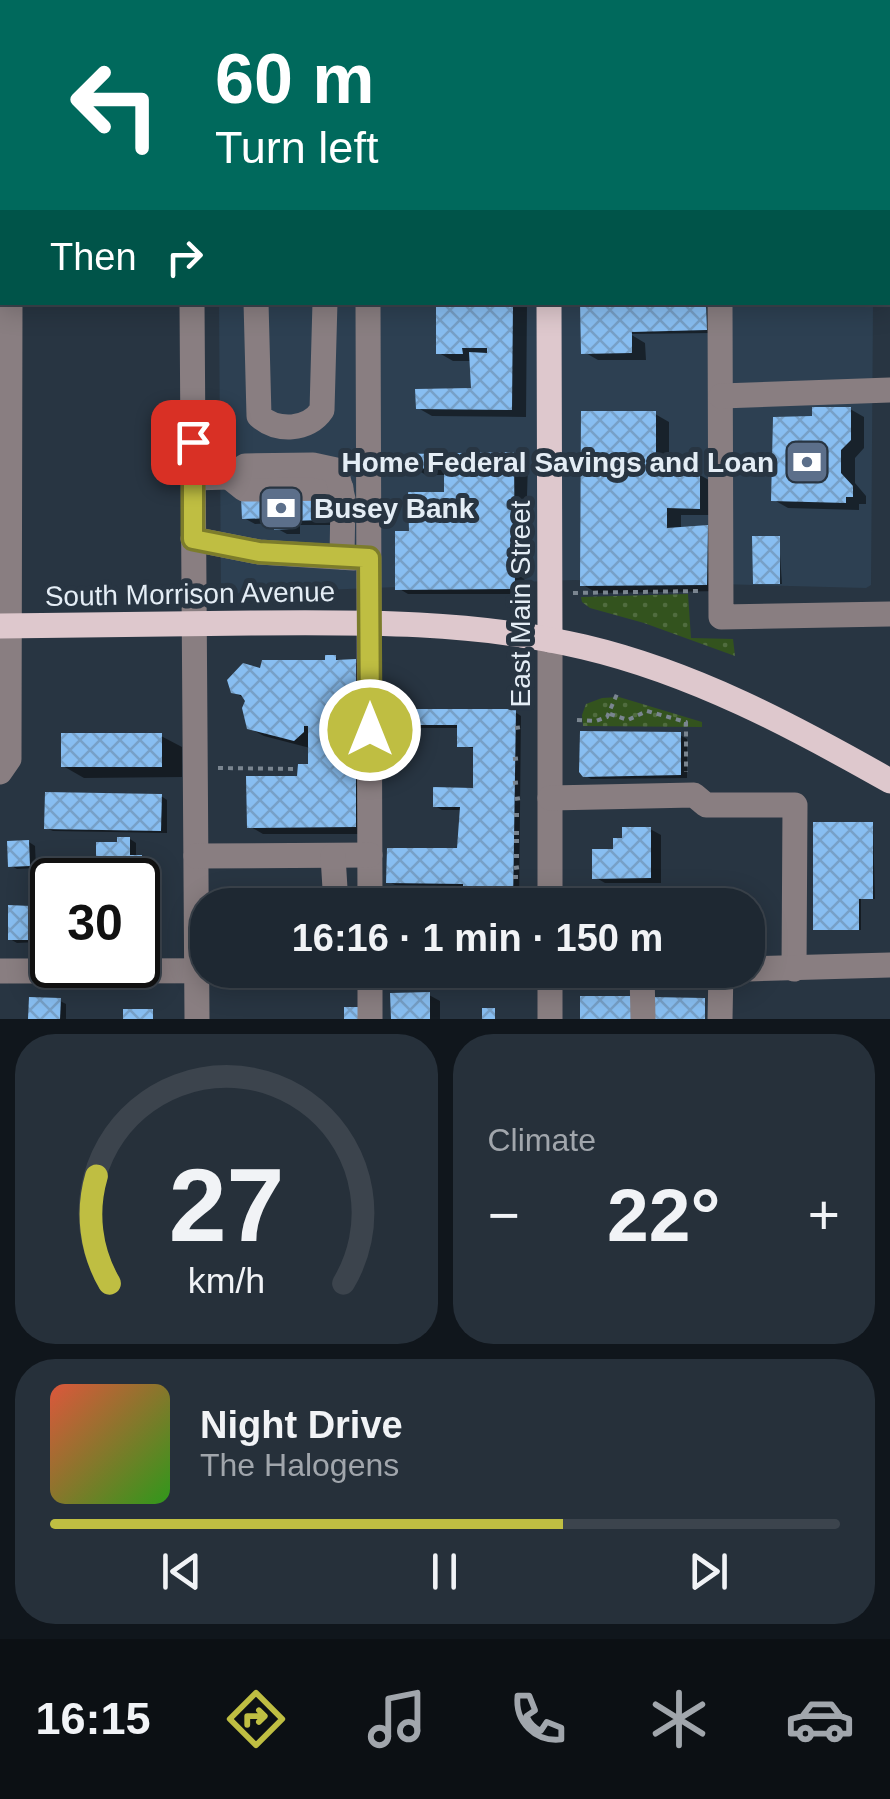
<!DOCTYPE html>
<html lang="en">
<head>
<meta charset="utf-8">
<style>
  :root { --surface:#1e2832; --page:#26303a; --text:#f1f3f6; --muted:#a1a6ac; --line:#3c444d; --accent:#bfbe42 }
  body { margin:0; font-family:Arial,sans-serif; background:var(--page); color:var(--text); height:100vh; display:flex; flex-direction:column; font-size:38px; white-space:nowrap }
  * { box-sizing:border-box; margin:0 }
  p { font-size:32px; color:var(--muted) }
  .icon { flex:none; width:55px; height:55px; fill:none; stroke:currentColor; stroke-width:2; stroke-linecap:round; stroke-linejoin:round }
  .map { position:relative; height:1019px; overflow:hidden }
  .panel { display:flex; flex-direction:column; gap:15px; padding:15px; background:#10161c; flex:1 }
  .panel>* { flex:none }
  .guide { position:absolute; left:0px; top:0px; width:890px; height:305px; box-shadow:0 5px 25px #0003,0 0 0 2px var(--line); background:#00695c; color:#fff; overflow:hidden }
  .speed { position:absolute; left:30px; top:858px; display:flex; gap:20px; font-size:50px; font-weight:700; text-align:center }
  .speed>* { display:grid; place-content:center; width:130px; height:130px; border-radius:50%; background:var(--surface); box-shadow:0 5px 25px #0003,0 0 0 2px var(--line); line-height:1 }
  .speed .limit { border:5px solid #111; border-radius:15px; background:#fff; color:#111 }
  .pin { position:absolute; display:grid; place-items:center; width:85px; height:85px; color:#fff; margin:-42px; border-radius:20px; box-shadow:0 5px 15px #0006 }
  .me { position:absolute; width:110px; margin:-55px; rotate:0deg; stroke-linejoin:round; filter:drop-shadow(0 0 8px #0008) }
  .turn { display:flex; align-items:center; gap:35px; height:210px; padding:0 50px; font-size:45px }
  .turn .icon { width:130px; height:130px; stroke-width:2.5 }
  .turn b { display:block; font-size:70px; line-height:85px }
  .then { display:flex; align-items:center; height:95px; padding:0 50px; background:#0003; gap:20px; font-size:38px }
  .big { font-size:75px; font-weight:700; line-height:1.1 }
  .panel .tile { flex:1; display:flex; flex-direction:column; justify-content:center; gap:15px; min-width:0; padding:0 35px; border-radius:40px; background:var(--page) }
  .panel .dial { align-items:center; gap:0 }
  .dial svg { height:260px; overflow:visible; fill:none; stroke:var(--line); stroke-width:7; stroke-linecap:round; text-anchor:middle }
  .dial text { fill:var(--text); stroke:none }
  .song { display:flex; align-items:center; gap:30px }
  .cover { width:120px; height:120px; border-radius:15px; background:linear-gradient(135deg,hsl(10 70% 55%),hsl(110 70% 35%)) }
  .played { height:10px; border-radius:5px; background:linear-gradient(90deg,var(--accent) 65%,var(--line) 65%) }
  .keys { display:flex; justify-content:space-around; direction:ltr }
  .heat { display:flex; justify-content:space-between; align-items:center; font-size:55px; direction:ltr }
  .panel .tiles { flex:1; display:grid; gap:15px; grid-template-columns:1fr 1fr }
  .tile:last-child { grid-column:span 2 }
  .trip { position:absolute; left:190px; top:888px; width:575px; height:100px; border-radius:40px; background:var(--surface); box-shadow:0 5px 25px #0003,0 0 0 2px var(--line); font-weight:700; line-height:100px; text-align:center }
  .tab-bar { display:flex; height:160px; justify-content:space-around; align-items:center; background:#0c1014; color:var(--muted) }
  .tab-bar .icon { width:70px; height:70px }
  .tab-bar .selected { color:var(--accent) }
  .tab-bar b { font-size:45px; color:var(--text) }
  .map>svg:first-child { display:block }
  .built { fill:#2d4052 }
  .park { fill:url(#park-dots) }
  .shadow { fill:#0007 }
  .building { fill:url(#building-cross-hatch) }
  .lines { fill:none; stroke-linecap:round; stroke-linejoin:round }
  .path { stroke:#7a8590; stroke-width:4; stroke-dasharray:5 5; stroke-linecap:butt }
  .minor { stroke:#897e81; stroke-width:25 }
  .major { stroke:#dec8cd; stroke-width:25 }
  .route-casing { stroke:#7c7c2b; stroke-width:25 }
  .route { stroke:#bfbe42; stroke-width:18 }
  .labels { text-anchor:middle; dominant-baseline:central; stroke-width:10; stroke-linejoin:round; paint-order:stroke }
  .poi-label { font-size:28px; font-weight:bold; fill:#e4edf5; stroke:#283542; text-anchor:end }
  .street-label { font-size:28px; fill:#e4edf5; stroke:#283542 }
</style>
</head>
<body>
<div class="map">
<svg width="890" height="1019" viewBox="0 0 890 1019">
  <defs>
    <pattern id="park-dots" width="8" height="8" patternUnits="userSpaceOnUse" patternTransform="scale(2.5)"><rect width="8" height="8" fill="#33531e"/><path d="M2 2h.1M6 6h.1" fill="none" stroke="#506c3f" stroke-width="1.8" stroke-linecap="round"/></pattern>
    <pattern id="building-cross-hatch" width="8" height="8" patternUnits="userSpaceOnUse" patternTransform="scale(2.5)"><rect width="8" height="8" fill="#88bef1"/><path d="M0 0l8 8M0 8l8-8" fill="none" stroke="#77a0c7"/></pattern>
  </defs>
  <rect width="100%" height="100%" fill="#283542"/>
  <g class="built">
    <path d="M0,0h166l-164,2v236z"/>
    <rect x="366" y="0" width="503" height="2"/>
    <path d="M219,303h654l-2,282 -5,3 -292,-8 -353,14z"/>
  </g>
  <g class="park">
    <path d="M688,594l3,44 42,1 2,17 -91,-33 -54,-15 -8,-6 -1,-5z"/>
    <path d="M619,697l83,25v5l-119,-1 -1,-11 4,-11 16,-6z"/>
  </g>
  <g class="shadow">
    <path d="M0,0h165l-163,2v92z"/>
    <rect x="226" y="0" width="143" height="2"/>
    <path d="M461,0h57l4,2h-61z"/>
    <rect x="581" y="0" width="107" height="2"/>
    <rect x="765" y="0" width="28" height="2"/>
    <path d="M438,302l89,3 -1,112 -94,-1 -14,-8 56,-17 -2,-30h-19l-14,-8z"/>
    <path d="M582,302h130v31l-82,1 15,9 1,17h-48l-14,-8z"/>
    <path d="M850,409l14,8v31l-9,10v25l11,13v8h-7v6l-71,-2 -14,-8 41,-81z"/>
    <path d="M655,414l14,8v53h31l14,8 -1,32h-32v15l27,-2 14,8 -1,55 -124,2 -14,-8z"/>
    <path d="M514,455l14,8 -4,131h-116l-10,-6 13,-54 36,-39 -1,-20h-20l-14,-8z"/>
    <path d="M320,498l11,6v21h-31v9h-13l-11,-6v-5l-21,1 -11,-6z"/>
    <path d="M779,539l3,45h-24z"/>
    <path d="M335,658l8,4h12l14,8 1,164h-107l-14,-8 61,-59v-19l-46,-12 -15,-8 -1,-28 -15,-8 29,-21 65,-9z"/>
    <path d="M515,712l6,4 -2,189h-53v-19l-71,-1 -6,-3 71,-31 2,-41h-20l-7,-4 40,-16 1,-41 -17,-4v-17h-63l-7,-4z"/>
    <path d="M680,735l7,4v39l-96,1 -7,-4z"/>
    <path d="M161,736l21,11v30l-98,1 -21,-12z"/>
    <path d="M161,796l6,4v33l-114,-2 -7,-3z"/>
    <path d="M873,824l2,75h-14v31h-43z"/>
    <path d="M650,829l11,6v48h-56l-10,-6 20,-25z"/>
    <path d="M130,839l6,4v14l12,4v9h-10v13v-3h-39l21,-35z"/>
    <path d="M29,842l6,4 1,22 -19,1 -7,-4z"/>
    <path d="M430,895l10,6v4h-49z"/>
    <path d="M138,904l18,4v40l-18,1z"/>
    <path d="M31,908l6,4v30l-20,1 -7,-4z"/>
    <path d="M429,995l11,6v18h-47z"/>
    <path d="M60,1001l6,3v15h-35z"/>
  </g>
  <g class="building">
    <path d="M436,302h77l-1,108 -96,-1 -1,-20 56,-1 -2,-36 18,1v-5h-25l1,6h-27z"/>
    <path d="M580,302h126l1,28 -75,2v21l-51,1z"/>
    <path d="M812,407h39v33l-10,10v23l12,13v11h-7v6l-75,-2 2,-84 39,-1z"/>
    <path d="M581,411h75v61h44v37l-33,-1v20l41,-3 -1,60 -127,1z"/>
    <path d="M514,452l1,137 -120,1v-59h14l-1,-39h36v-24l-35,1v-15z"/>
    <path d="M321,495v25l-31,1v8l-16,1v-12l-32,1 -1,-22z"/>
    <path d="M752,536h28v48h-27z"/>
    <path d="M325,655h11v5l20,-1v168l-109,1 -1,-52h51l1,-12h10v-38h-4v6l-10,9 -47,-12 -5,-21 3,-7 -4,-6 -10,-2 -4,-13 16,-17 17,5 2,-8h63z"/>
    <path d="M387,709h129l-3,196h-50v-21l-77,-1 1,-35h70l3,-41h-27v-20l40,1v-41h-16v-22h-70z"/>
    <path d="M580,731l101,1v43l-98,2 -4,-5z"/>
    <rect x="61" y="733" width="101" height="34"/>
    <path d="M45,792l117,2 -1,37 -117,-2z"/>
    <path d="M813,822h60v77h-14v31h-46z"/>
    <path d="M622,827h29v51l-59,1v-30h21v-11h9z"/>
    <path d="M117,837h13v18h12v13l-9,-1v13h-37v-38h21z"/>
    <path d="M29,840l1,26 -22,1 -1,-26z"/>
    <rect x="388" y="893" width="43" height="12"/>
    <path d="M138,901l12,1v44h-12z"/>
    <path d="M8,905l23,1v34h-23z"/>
    <path d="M430,992v27h-39l-1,-26z"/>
    <path d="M580,996h53l-1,23h-52z"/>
    <path d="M29,997l32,1 -1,21h-32z"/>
    <path d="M651,997l54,1v21h-55z"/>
    <rect x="344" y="1007" width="16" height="12"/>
    <rect x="482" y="1008" width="13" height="11"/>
    <rect x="123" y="1009" width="30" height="10"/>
  </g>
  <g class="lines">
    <g class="path">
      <path d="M573,593l125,-2"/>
      <path d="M610,714l18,6 19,-9 39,11v50"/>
      <path d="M577,720l19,1 11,-4 10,-23"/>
      <path d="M515,728l8,-1"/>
      <path d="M513,759l9,-1"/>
      <path d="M218,768l80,1"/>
      <path d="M513,783l9,-1"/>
      <path d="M515,799l7,-1"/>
      <path d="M514,815h7"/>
      <path d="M514,833h7"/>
      <path d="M514,841h7"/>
      <path d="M514,856h6"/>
      <path d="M514,868l6,-1"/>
      <path d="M513,877h7"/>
      <path d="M389,890l53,1 6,14"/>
    </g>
    <g class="minor">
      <path d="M366,0v2"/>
      <path d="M719,0v2"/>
      <path d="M742,0v2"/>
      <path d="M813,0l1,2"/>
      <path d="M194,2v-2"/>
      <path d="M888,23h2"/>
      <path d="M888,106h2"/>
      <path d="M0,137h2"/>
      <path d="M0,197h2"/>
      <path d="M888,262h2"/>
      <path d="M0,266l2,1"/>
      <path d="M192,302l5,717"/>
      <path d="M256,302l3,114c18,16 49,15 63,-6l3,-108"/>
      <path d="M368,302l2,603"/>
      <path d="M720,302l1,315 169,-3"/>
      <path d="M721,396l169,-6"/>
      <path d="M229,477l15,12 97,-1"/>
      <path d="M193,478l36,-1 16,-11 68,-1 23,5 7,29 -1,58"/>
      <path d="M193,539l66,13 95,6"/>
      <path d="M550,640v265"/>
      <path d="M0,772l9,-13 1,-457"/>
      <path d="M550,798l144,-3 12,10h89l-1,164"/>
      <path d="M196,856l174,-1"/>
      <path d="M333,856l3,49"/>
      <path d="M748,969l142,-4"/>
      <path d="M370,970v49"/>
      <path d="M550,970v49"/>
      <path d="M642,970l1,49"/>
      <path d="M0,971l687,-1"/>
      <path d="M720,1019l1,-49"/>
    </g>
    <g class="major">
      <path d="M547,0v2"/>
      <path d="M549,302l1,338"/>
      <path d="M0,626c84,-1 167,-2 251,-3 112,-1 224,-2 333,24 110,26 209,79 306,134"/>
    </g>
  </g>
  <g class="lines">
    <defs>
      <path id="route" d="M193,442v97l66,13 110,6 1,172"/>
    </defs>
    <use href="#route" class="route-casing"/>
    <use href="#route" class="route"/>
  </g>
  <defs>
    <symbol id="bank-square" viewBox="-11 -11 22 22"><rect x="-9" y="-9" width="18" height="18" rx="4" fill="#5c6f8a" stroke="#283542"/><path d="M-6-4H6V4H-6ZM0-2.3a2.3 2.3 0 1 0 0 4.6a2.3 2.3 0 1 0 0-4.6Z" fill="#fff"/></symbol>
  </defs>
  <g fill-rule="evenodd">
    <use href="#bank-square" x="782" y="437" width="50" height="50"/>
    <use href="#bank-square" x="256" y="483" width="50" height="50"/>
  </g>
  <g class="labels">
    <g class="poi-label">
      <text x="774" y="462">Home Federal Savings and Loan</text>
      <text x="314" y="508" text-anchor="start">Busey Bank</text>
    </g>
    <g class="street-label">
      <text transform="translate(190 594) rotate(-1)">South Morrison Avenue</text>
      <text transform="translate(520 604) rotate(-90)">East Main Street</text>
    </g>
  </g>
</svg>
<div class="speed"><div class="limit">30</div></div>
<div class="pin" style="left:193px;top:442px;background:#d93025"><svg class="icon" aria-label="arrive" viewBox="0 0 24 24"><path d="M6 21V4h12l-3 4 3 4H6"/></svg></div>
<svg class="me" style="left:370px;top:730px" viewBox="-20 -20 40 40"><circle r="17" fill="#bfbe42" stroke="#fff" stroke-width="3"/><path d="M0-11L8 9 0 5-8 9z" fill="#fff"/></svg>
<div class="trip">16:16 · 1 min · 150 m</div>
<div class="guide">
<div class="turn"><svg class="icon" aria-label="left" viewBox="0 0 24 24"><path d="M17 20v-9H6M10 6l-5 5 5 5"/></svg><div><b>60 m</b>Turn left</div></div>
<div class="then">Then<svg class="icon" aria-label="right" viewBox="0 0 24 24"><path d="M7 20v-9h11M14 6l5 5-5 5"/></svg></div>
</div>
</div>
<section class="panel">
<div class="tiles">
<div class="tile dial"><svg viewBox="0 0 100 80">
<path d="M14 69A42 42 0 1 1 86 69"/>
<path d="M14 69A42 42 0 0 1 10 36" stroke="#bfbe42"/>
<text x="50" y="56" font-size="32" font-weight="700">27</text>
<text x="50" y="72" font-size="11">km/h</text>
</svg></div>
<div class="tile"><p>Climate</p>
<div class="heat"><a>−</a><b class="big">22°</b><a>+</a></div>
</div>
<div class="tile">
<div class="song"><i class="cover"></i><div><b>Night Drive</b><p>The Halogens</p></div></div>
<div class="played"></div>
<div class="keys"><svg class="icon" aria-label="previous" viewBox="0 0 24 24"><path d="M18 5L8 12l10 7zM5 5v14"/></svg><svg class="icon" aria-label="pause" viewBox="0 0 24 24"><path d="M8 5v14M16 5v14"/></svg><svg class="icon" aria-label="next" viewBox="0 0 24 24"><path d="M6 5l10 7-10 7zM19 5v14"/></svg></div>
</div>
</div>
</section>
<nav class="tab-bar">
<b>16:15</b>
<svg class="icon selected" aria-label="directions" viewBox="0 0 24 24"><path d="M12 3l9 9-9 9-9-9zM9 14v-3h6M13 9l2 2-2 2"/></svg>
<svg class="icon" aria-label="music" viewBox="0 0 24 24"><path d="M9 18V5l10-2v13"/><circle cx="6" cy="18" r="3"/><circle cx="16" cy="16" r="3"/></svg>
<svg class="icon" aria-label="phone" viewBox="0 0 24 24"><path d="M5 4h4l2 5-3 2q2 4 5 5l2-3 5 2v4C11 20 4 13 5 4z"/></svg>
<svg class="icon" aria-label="climate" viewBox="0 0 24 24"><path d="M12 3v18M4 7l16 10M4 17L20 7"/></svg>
<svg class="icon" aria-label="car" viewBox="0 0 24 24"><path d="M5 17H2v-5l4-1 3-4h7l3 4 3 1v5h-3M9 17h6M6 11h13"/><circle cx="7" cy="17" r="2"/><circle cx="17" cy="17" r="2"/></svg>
</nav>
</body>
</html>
